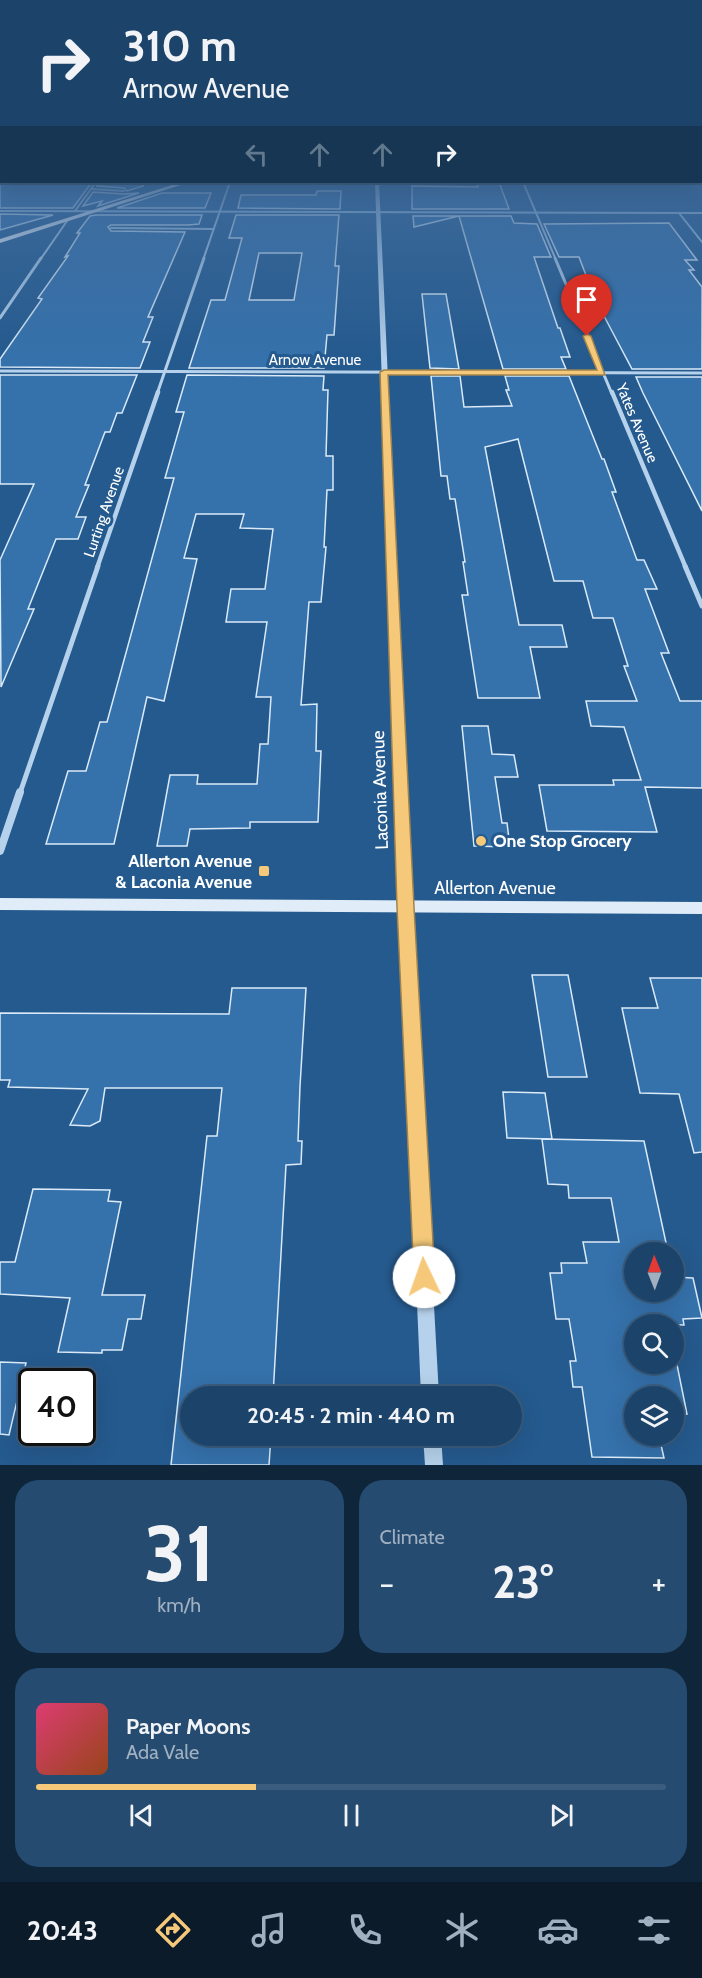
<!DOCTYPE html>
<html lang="en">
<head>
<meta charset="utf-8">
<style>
  :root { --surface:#1c446a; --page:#254b70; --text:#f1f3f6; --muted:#a0b0c1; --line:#3a5c7e; --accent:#f5c979 }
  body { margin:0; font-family:Cabin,sans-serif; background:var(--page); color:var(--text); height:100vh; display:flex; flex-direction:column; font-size:22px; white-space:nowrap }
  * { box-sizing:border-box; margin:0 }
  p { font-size:20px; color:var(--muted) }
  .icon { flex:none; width:33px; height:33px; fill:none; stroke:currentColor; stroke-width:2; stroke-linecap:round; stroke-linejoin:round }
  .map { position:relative; height:1465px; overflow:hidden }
  .side { display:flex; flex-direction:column; gap:15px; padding:15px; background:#0f253a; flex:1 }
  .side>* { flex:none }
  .hud { position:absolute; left:0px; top:0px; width:702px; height:183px; box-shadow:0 6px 24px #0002,0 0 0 2px var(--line); background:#1c446a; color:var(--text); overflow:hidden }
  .needle { width:39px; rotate:359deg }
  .tools { position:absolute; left:624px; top:1242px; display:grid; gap:12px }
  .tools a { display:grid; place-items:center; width:60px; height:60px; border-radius:50%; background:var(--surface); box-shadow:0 6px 24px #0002,0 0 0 2px var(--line); font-size:30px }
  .speed { position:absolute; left:18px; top:1368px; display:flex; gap:12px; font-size:30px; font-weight:700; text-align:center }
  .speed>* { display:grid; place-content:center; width:78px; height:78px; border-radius:50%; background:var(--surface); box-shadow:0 6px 24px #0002,0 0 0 2px var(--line); line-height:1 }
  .speed .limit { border:3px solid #111; border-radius:9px; background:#fff; color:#111 }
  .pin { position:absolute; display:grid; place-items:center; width:51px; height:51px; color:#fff; margin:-62px -26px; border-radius:50% 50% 50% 0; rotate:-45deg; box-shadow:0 0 6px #0007 }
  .pin .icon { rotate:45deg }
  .me { position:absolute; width:66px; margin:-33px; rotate:357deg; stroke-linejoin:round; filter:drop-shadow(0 0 4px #0008) }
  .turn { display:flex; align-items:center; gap:21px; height:126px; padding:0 24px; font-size:27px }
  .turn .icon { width:78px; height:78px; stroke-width:2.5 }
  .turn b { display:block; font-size:42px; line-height:51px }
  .lanes { display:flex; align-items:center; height:57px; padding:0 24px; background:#0003; justify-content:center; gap:30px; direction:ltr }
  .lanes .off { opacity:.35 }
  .big { font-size:45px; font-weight:700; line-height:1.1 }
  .side .card { flex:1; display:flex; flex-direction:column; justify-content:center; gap:9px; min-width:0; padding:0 21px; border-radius:24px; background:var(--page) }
  .side .dial { align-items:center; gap:0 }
  .dial b { font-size:78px; line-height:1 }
  .song { display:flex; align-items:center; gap:18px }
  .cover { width:72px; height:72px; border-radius:9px; background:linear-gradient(135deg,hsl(340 70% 55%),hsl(20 70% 35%)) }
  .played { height:6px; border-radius:3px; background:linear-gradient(90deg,var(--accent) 35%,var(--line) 35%) }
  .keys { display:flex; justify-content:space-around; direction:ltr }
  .heat { display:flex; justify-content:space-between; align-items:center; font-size:33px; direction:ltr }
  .side .tiles { flex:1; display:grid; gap:15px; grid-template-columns:1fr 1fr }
  .card:last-child { grid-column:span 2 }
  .trip { position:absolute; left:180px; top:1386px; width:342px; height:60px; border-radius:30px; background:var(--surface); box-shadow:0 6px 24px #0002,0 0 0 2px var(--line); font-weight:700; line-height:60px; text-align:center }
  .tab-bar { display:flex; height:96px; justify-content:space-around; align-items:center; background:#0b1b2a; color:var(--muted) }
  .tab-bar .icon { width:42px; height:42px }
  .tab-bar .current { color:var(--accent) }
  .tab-bar b { font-size:27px; color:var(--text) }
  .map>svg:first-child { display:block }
  .building { fill:#3571ab; stroke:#daeaf8; stroke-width:1.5; fill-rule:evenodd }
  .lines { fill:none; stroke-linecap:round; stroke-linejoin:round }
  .service { stroke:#b5d1eb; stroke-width:2 }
  .minor-far4 { stroke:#b5d1eb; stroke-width:2 }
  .minor-far3 { stroke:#b5d1eb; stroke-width:3 }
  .minor-far2 { stroke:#b5d1eb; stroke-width:4.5 }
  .minor-far1 { stroke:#b5d1eb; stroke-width:5 }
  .minor { stroke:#b5d1eb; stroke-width:8 }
  .tertiary { fill:#b5d1eb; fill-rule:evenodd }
  .secondary { fill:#e0edf9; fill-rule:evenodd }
  .primary { fill:#fafcff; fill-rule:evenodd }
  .route { fill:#f5c979; stroke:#9f834f; stroke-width:1.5 }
  .poi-dot { fill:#f5c979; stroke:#255a8e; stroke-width:2 }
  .labels { text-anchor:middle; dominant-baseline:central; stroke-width:6; stroke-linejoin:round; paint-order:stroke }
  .far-street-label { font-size:15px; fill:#fff; stroke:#255a8e }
  .street-label { font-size:18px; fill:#fff; stroke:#255a8e }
  .poi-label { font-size:18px; font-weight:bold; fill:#fff; stroke:#255a8e; text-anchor:start }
</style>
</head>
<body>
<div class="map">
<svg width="702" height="1465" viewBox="0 0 702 1465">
  <rect width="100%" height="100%" fill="#255a8e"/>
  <g class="building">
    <path d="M0,182h92l-19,26h-73z"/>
    <path d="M99,182h44v4l-16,5 -3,-3 -27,-2z"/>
    <path d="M476,182h23l10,27h-97v-23l66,1z"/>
    <path d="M317,191h24l-1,18 -102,-1 3,-13h75z"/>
    <path d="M93,192l31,2 15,-1 -41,13 4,-5 -19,5z"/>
    <path d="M162,193h49l-6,15h-88z"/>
    <path d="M0,214l53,1 -53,15z"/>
    <path d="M96,215h106l-3,9 -11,1h-77l-3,2 3,4 74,1 -37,85h5l-10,25h7l-10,26 -140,-1v-8l42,-60 -4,-1 30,-42 -3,1 15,-24h-3l13,-17z"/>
    <path d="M236,215h103l-4,51h4l-5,69h-7l-3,33h-135l22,-68h14l17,-62h-13zM259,253h43l-8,47h-45z"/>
    <path d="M413,216h98l3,7 23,1 14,33h-17l24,71h2l10,29h-9l5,12h-63l-44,-153 -45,11z"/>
    <path d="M669,223l28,37h-12l9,10h-5l13,17v82h-70l-37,-70 -16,-42h-20l-15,-33z"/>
    <path d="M422,294h24l13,75 -29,-1z"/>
    <path d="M0,375h137l-15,38h-5l-7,19h-5l-20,53h4l-13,32h10l-8,22h-22l-28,70h6l-33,78 -1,-127 34,-76h-34z"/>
    <path d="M187,375l137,1 -1,14h5l-2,66h7v34h-6l-3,57h2l-5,55h-12l-8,103 16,-1 -1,47h5l-3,71h-68v6l-60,1 -3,17h-30l13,-71h28l-1,9h60l3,-40h8l3,-47h-15l11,-75h-41l5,-33h34l8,-60 -33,-1 4,-14h-48l-12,44 13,1 -33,142 -17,-4 -33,147h-68l22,-73h18l14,-49h7l67,-244h-9l19,-66h-8z"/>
    <path d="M431,376h29l4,31 48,-1 -6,-16h3l-4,-14h64l33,83h2l12,33h-4l25,68h7l13,29h-12l24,64h-8l19,48h22v87l-57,-1 12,45 -110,-1 -8,-46h75l-1,-5h28l-17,-53 -33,-1 -5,-25h51l-13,-35h4l-15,-48h-20l-10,-37h-29l-36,-142 -33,8 34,178h43l5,22h-37l10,51h-62l-16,-103h6l-5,-33h2l-10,-63h-5l-3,-23h-6z"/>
    <path d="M636,377h66v134l-59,-118z"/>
    <path d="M462,726h26l4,28 22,1 4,22h-23l7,46h5l3,24 -36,-1z"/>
    <path d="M532,975h36l19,102h-39z"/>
    <path d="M650,978h52v174l-8,1 -15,-59 -39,-1 -18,-85h36z"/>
    <path d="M232,988h74l-6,98 -2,55h4l-1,23 -15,1 -13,231h-83v40h81l-2,29h-98l36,-329h10l5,-48h-117l-5,33 -10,5 -20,-1 18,-36 -80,-2 2,-7h-10v-67l229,1z"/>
    <path d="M503,1092l42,1 7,46 -45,-1z"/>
    <path d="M542,1139l102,2 24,111h-34v40h40v-15l19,1 9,40 -19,1 1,6 -50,-1v40h40v-14l13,64 -13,1v-19h-40v40h25l5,22 -72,-1 -10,-70h-9l-3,-26h6l-7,-42h-13l-6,-46h12l-1,-10h26l-4,-21h36l-8,-44h-42l-1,-13 -20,-1z"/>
    <path d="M33,1189l77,1 -2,11 13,1 -19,93h43l-4,24h-13l-6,31h-20v3l-44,-1 12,-54 -70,-4v-32h15z"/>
    <path d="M0,1362l26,1 -17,72 -9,-1z"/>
  </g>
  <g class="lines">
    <g class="service">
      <path d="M91,189l33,2"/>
      <path d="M111,228l103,1"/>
    </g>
    <g class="minor-far4">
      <path d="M523,182l33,78"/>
      <path d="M0,211l702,2"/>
      <path d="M75,211l21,-29"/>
      <path d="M679,213l23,29"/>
      <path d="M40,260l27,-39"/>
      <path d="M203,260l27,-78"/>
    </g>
    <g class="minor-far3">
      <path d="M555,258l57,136"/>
      <path d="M0,318l41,-60"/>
      <path d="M0,371l702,2"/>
      <path d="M157,394l47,-136"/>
    </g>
    <g class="minor-far2">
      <path d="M612,392l74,176"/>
      <path d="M97,568l61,-176"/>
    </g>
    <g class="minor-far1">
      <path d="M685,566l17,40"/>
      <path d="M20,793l78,-227"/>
    </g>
    <path class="minor" d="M0,851l20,-59"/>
    <g class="tertiary">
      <path d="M375,182h4l33,725 27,489h-18l-21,-489z"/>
      <path d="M423,1436h18l2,29h-18z"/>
    </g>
    <path class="secondary" d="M0,898l702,4v12l-702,-4z"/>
    <path class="primary" d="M182,182h8l-190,61v-4z"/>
  </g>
  <linearGradient id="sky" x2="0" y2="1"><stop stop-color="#14324e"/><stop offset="0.43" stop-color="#406b9b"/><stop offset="1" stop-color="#406b9b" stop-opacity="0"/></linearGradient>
  <rect width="702" height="360" fill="url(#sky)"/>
  <path class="route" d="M587,334l4,2 14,39h-217l26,532 21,370 -3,7 -8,3 -7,-3 -3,-7 -17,-370 -17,-535 4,-2h213l-14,-34z"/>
  <g class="poi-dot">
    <circle cx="481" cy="841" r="6"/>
    <rect x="258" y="865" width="12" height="12" rx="3"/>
  </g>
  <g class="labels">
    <g class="far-street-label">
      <text x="315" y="360">Arnow Avenue</text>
      <text transform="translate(637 423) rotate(67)">Yates Avenue</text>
      <text transform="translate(104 512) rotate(-71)">Lurting Avenue</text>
    </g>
    <g class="street-label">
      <text transform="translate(380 790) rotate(-92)">Laconia Avenue</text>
      <text x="495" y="888">Allerton Avenue</text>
    </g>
    <g class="poi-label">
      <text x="493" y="841">One Stop Grocery</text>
      <text x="252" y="861" text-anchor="end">Allerton Avenue<tspan x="252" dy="21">&amp; Laconia Avenue</tspan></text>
    </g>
  </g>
</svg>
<div class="tools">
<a><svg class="needle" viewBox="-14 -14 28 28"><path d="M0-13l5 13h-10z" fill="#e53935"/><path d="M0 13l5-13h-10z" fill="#a0b0c1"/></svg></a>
<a><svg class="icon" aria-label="search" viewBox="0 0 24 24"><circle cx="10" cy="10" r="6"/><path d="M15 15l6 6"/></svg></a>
<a><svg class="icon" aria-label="layers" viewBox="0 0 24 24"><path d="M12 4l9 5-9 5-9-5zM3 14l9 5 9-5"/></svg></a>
</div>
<div class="speed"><div class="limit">40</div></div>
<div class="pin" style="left:587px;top:336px;background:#d93025"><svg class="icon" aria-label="arrive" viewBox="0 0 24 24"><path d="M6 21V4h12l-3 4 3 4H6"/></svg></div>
<svg class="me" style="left:424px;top:1277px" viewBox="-20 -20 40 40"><circle r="19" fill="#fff"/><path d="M0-13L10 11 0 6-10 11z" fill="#f5c979"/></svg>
<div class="trip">20:45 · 2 min · 440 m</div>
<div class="hud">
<div class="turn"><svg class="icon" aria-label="right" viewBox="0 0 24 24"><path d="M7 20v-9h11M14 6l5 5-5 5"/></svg><div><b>310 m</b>Arnow Avenue</div></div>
<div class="lanes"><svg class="icon off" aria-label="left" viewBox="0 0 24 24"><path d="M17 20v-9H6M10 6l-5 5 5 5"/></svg><svg class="icon off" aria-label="ahead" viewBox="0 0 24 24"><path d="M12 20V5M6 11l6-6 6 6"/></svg><svg class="icon off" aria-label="ahead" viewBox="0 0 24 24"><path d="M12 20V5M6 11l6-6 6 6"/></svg><svg class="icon" aria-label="right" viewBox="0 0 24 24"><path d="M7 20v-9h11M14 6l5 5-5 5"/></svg></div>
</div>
</div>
<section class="side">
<div class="tiles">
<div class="card dial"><b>31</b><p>km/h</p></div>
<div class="card"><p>Climate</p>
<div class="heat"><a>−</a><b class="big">23°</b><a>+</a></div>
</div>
<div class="card">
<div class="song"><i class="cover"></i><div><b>Paper Moons</b><p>Ada Vale</p></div></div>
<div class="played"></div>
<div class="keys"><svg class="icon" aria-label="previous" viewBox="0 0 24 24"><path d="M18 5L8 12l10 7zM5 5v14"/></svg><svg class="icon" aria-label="pause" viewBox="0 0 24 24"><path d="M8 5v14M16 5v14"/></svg><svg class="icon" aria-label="next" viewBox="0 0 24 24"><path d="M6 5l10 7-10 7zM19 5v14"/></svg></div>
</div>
</div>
</section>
<nav class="tab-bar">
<b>20:43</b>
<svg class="icon current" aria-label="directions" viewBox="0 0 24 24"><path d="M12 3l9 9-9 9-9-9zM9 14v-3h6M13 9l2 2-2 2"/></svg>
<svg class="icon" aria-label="music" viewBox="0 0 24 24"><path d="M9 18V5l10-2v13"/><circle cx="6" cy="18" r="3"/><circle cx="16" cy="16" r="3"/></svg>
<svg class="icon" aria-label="phone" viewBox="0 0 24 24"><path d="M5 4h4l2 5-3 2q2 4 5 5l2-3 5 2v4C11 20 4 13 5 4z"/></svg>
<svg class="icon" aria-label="climate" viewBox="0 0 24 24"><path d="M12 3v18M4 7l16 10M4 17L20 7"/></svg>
<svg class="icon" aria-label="car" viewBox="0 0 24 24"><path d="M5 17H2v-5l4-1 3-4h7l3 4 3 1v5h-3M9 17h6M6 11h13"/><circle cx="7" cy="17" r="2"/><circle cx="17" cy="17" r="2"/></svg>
<svg class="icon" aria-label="filters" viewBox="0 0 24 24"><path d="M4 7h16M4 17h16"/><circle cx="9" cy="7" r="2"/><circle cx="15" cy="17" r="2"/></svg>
</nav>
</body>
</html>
